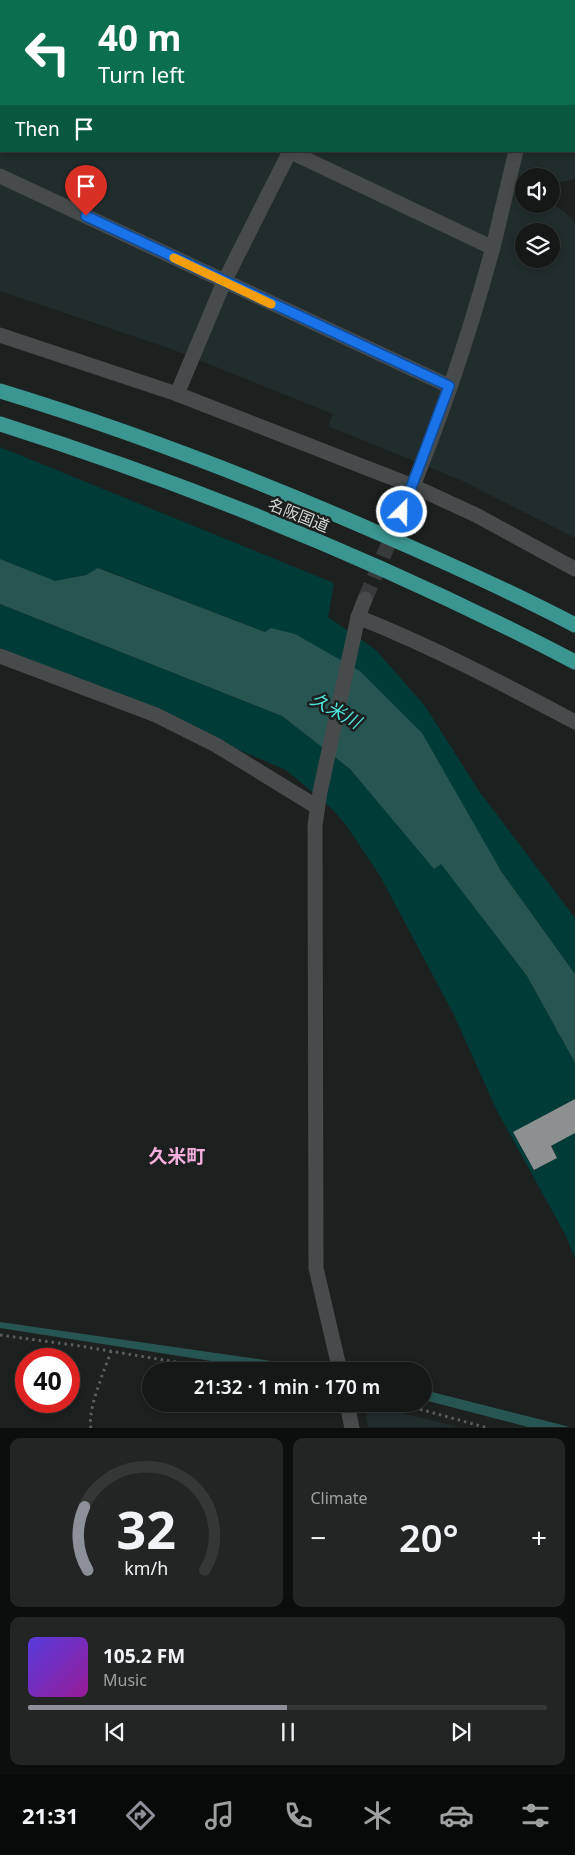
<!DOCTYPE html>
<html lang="en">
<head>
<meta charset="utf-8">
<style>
  :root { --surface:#151817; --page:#222524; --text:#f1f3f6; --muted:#9da0a1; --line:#343736; --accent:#8c9099 }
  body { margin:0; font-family:"Noto Sans","Noto Sans JP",sans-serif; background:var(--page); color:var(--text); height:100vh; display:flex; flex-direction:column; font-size:19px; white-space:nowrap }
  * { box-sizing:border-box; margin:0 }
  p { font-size:16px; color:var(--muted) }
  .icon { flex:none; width:28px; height:28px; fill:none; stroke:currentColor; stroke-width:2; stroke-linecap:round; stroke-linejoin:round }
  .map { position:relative; height:1428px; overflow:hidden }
  .drawer { display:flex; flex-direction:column; gap:10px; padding:10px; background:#0c0d0d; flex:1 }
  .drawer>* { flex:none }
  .banner { position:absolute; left:0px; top:0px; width:575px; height:152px; box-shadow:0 2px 8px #0003,0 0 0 1px var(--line); background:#0b6e4f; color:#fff; overflow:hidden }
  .tools { position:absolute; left:515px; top:168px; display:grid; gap:10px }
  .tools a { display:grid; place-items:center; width:45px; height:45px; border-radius:50%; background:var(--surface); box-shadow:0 2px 8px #0003,0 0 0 1px var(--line); font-size:25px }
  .speed { position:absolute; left:15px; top:1348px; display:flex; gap:10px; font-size:25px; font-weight:700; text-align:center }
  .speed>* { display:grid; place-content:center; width:65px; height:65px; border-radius:50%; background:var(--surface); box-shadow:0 2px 8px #0003,0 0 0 1px var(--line); line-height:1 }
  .speed .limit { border:8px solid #d22; background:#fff; color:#111 }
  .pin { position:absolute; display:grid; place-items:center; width:42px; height:42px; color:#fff; margin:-51px -21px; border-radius:50% 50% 50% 0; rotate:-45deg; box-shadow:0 0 5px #0007 }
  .pin .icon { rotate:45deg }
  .me { position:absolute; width:55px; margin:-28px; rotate:23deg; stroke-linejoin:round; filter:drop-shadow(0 0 4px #0008) }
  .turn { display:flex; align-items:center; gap:18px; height:105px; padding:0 15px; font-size:22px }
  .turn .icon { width:65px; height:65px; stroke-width:2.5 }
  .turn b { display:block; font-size:35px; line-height:42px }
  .then { display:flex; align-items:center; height:48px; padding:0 15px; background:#0003; gap:10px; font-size:19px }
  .big { font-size:38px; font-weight:600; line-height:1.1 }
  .drawer .widget { flex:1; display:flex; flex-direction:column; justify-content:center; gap:8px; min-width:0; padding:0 18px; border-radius:10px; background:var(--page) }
  .drawer .dial { align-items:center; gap:0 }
  .dial svg { height:130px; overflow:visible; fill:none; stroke:var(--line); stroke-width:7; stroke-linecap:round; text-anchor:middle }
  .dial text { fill:var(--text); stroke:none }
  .song { display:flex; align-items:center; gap:15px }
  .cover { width:60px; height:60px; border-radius:8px; background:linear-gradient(135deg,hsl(250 70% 55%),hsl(300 70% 35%)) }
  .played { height:5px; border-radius:2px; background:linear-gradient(90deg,var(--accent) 50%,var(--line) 50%) }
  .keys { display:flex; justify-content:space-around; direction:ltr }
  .heat { display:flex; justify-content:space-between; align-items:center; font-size:28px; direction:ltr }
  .drawer .tiles { flex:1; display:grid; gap:10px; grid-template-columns:1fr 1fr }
  .widget:last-child { grid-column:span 2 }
  .trip { position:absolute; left:142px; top:1362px; width:290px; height:50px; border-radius:25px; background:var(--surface); box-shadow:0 2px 8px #0003,0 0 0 1px var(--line); font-weight:600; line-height:50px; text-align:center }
  .dock { display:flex; height:80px; justify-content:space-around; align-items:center; background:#080a09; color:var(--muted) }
  .dock .icon { width:35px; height:35px }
  .dock .active { color:var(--accent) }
  .dock b { font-size:22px; color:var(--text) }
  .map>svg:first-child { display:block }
  .built { fill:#212c2c; fill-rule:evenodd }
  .green { fill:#013b38 }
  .water { fill:#275552 }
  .building { fill:#8c9090 }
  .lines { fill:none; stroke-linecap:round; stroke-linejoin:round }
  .secondary-tunnel { stroke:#383b3b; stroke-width:15; stroke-dasharray:15 8; stroke-linecap:butt }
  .path { stroke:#5a5d5d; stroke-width:3; stroke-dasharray:2.5 4; stroke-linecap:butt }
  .lane { stroke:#474b4b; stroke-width:10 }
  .street { stroke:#474b4b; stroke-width:15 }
  .secondary { stroke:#474b4b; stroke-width:15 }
  .highway { stroke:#3b9691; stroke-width:15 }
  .route-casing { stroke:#114b97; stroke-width:12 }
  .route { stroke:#1a73e8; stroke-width:9 }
  .slow { stroke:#f59e0b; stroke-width:9 }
  .labels { text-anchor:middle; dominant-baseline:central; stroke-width:5; stroke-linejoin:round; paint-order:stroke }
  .street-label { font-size:16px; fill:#d5d7d7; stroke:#1c201f }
  .water-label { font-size:18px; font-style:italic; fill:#4de4dc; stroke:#1c201f }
  .quarter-label { font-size:19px; font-weight:bold; fill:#f3aedb; stroke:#1c201f }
</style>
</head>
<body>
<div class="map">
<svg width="575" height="1428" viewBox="0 0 575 1428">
  <rect width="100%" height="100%" fill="#1c201f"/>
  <g class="built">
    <path d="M0,0h12l-11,1v150h573v-150h-53l54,-1v179l-24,5v-8h-27v28l27,-1 14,9 10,11v315l-110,-56 -137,-56 5,-12 -162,-65 -171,-58zM524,231h27v28h-27z"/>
    <path d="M364,1404l54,13 41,10h-91z"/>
  </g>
  <g class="green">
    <path d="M0,447l334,136 -6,34 48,33 49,56 54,85 96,127v56l-74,-103 -230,-243 -6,4 -166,-64 -13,7 -31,7 -55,-23z"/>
    <path d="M0,604l282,112 68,53 84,99 7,-5 86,113 48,87v36l-61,33 20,38 23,-12 -6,-12 24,-13v125l-10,-24 -68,-123 -43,-96 -74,-139 -34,-51 -15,-17 -45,-38 -286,-122z"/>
  </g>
  <g class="water">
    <path d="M0,559l55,22 31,-6 12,-7 167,64 6,-4 24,6 65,37 62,62 79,138 74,103v89l-48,-87 -86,-112 -7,5 -84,-100 -68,-53 -282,-112z"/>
    <path d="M0,1322l341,49h-65l-276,-43z"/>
    <path d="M424,1390l146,37h-42l-104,-27z"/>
  </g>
  <path class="building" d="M575,1099v34l-24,13 6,12 -23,12 -21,-38z"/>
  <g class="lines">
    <path class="secondary-tunnel" d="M365,599l37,-87"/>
    <g class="path">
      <path d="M0,1335l80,11 149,25"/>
      <path d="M388,1404l31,5 69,19"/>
      <path d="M91,1428c-4,-19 14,-58 20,-77"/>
    </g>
    <g class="lane">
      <path d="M23,1v-1"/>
      <path d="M0,49l1,-2"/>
    </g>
    <g class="street">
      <path d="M310,1l1,-1"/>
      <path d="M0,17l1,1"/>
      <path d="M289,151l204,97"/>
      <path d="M358,617c75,30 146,67 217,105"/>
    </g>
    <g class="secondary">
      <path d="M555,1v-1"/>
      <path d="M0,176l449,210"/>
      <path d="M0,335l177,59 236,92 63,29 99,54"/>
      <path d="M177,394l47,-112 66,-131"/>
      <path d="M402,512c36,-84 67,-176 91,-265 8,-32 15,-64 23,-96"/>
      <path d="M0,656l156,59 60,30 101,62"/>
      <path d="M340,1371l-24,-103 -1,-443 5,-33 38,-175 7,-18"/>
      <path d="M347,1404l5,24"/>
    </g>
    <g class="highway">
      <path d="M0,391c128,39 253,87 376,141 67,29 134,59 199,93"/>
      <path d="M0,424c198,63 391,142 575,238"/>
    </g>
  </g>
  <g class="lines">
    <defs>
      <path id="route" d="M86,216l363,170 -47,126"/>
    </defs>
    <use href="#route" class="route-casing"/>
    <use href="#route" class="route"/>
    <path class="slow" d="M174,258l97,46"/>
  </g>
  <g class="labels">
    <g class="street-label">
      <text transform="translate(299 515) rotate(22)">名阪国道</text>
    </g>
    <g class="water-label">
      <text transform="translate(336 710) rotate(29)">久米川</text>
    </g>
    <g class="quarter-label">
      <text x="177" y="1156">久米町</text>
    </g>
  </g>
</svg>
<div class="tools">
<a><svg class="icon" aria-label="sound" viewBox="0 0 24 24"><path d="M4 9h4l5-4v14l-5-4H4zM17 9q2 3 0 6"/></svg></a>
<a><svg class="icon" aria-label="layers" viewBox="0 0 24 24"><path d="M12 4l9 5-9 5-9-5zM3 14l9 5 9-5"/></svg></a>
</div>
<div class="speed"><div class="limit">40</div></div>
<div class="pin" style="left:86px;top:216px;background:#d93025"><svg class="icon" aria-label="arrive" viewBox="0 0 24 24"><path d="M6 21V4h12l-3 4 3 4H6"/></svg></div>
<svg class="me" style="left:402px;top:512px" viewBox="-20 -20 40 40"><circle r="17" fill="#1a73e8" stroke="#fff" stroke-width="3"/><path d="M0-11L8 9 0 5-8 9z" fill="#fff"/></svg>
<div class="trip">21:32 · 1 min · 170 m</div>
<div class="banner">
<div class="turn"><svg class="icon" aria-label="left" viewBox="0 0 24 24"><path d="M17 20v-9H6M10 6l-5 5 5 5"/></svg><div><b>40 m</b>Turn left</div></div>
<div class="then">Then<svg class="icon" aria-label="arrive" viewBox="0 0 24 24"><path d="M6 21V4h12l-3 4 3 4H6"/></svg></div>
</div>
</div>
<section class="drawer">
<div class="tiles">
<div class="widget dial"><svg viewBox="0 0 100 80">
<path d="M14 69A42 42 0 1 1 86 69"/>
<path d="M14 69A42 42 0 0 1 12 30" stroke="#8c9099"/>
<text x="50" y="56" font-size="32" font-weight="700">32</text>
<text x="50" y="72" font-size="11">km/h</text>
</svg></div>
<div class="widget"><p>Climate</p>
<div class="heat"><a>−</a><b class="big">20°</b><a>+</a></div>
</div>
<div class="widget">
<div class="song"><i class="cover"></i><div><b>105.2 FM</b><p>Music</p></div></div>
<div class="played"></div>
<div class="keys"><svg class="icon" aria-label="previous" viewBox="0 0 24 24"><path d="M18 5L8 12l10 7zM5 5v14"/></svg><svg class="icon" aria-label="pause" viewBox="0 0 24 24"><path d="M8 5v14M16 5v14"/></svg><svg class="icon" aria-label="next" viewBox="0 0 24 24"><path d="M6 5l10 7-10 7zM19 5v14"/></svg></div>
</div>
</div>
</section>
<nav class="dock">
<b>21:31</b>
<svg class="icon active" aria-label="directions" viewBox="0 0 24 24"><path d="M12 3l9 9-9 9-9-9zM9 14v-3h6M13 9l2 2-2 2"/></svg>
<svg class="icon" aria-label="music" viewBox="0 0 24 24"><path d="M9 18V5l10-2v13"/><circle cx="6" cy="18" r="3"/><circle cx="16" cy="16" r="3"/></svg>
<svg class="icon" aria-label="phone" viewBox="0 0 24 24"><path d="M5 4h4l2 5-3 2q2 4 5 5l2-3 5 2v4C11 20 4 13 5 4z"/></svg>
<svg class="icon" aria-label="climate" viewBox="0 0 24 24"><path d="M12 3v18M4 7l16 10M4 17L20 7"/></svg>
<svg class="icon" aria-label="car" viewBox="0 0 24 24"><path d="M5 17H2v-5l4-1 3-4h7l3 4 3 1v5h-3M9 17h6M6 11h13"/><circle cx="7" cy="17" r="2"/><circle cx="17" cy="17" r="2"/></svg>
<svg class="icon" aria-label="filters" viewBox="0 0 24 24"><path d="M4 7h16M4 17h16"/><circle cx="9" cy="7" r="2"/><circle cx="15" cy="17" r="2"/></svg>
</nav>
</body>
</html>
